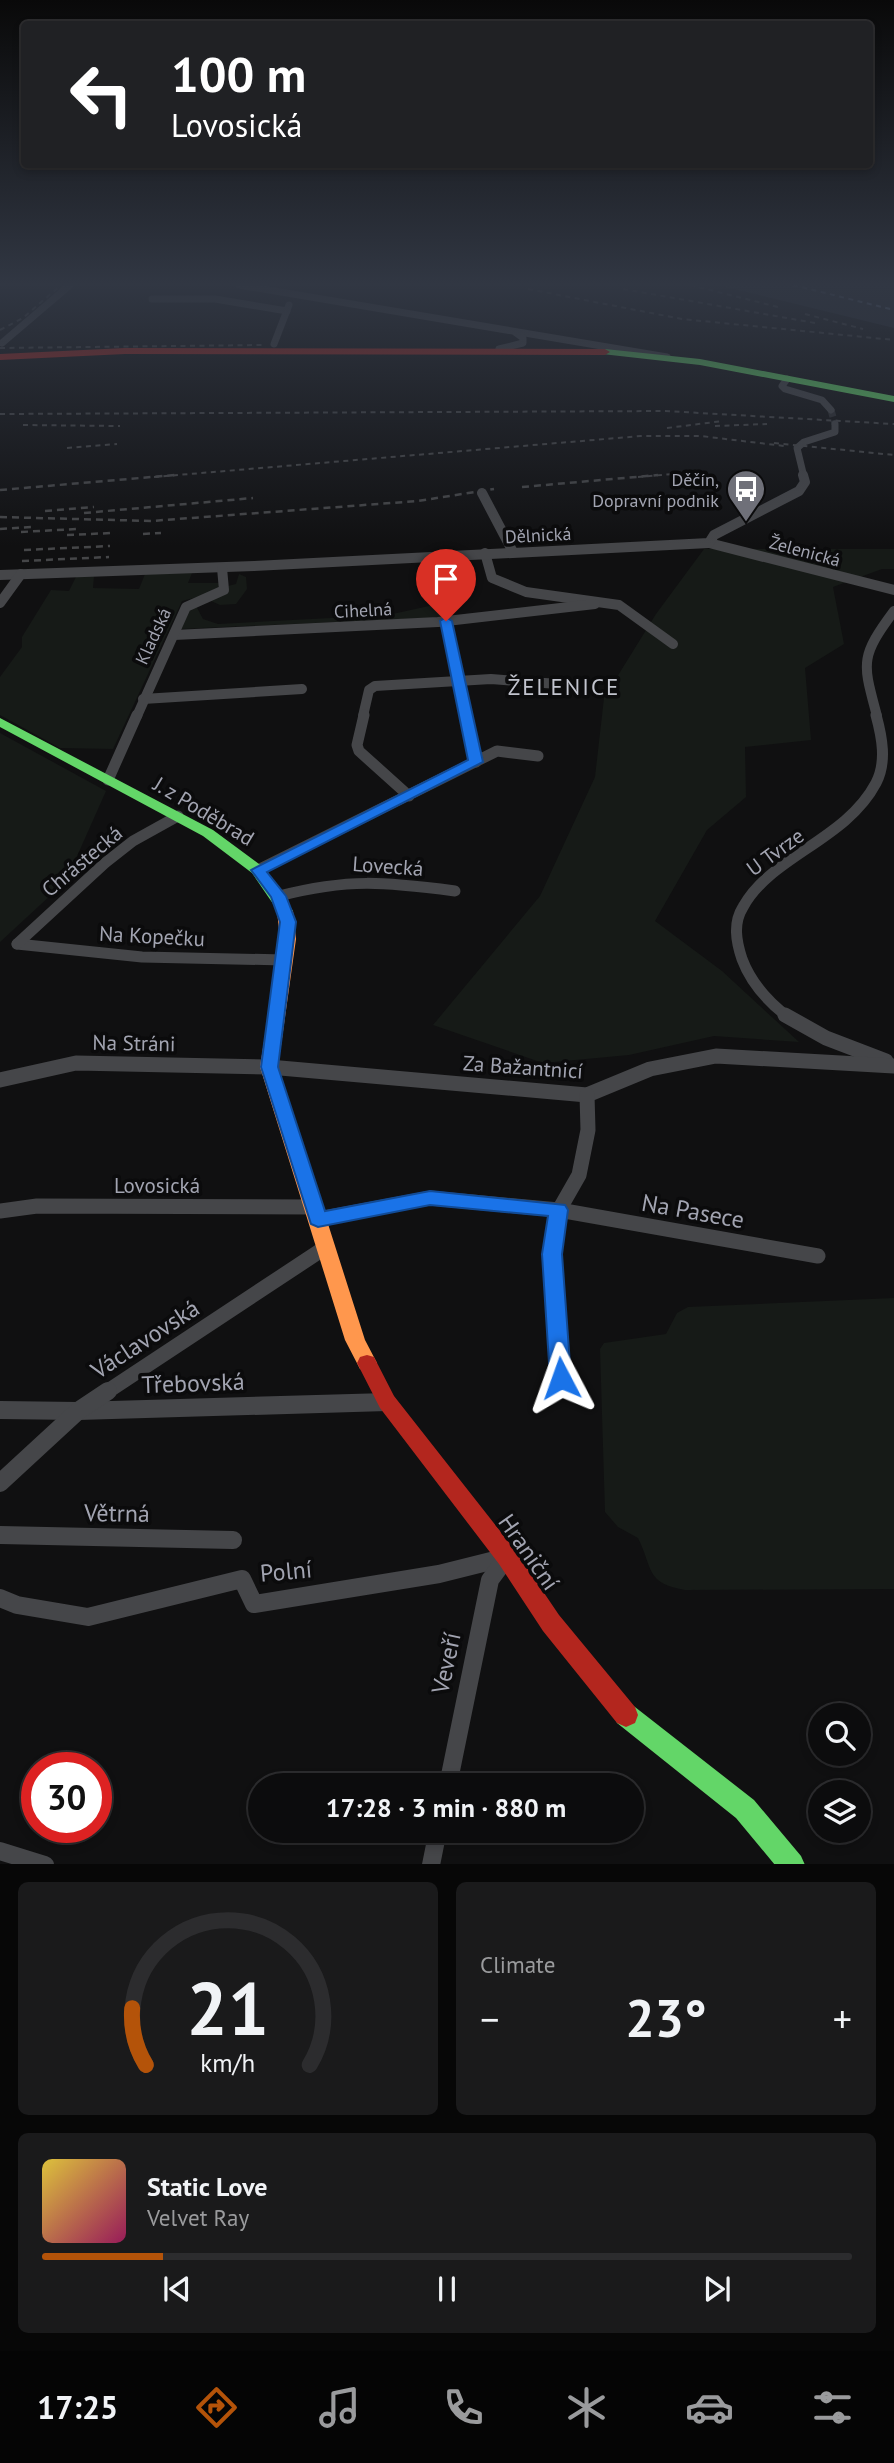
<!DOCTYPE html>
<html lang="en">
<head>
<meta charset="utf-8">
<style>
  :root { --surface:#0c0c0d; --page:#1a1a1b; --text:#f1f3f6; --muted:#9a9b9d; --line:#2c2c2e; --accent:#b45309 }
  body { margin:0; font-family:"PT Sans",sans-serif; background:var(--page); color:var(--text); height:100vh; display:flex; flex-direction:column; font-size:26px; white-space:nowrap }
  * { box-sizing:border-box; margin:0 }
  p { font-size:23px; color:var(--muted) }
  .icon { flex:none; width:38px; height:38px; fill:none; stroke:currentColor; stroke-width:2; stroke-linecap:round; stroke-linejoin:round }
  .map { position:relative; height:1864px; overflow:hidden }
  .sheet { display:flex; flex-direction:column; gap:18px; padding:18px; background:#070707; flex:1 }
  .sheet>* { flex:none }
  .banner { position:absolute; left:21px; top:21px; width:852px; height:147px; border-radius:7px; box-shadow:0 4px 10px #0003,0 0 0 2px var(--line); background:#202124; color:#fff; overflow:hidden }
  .fabs { position:absolute; left:808px; top:1703px; display:grid; gap:14px }
  .fabs a { display:grid; place-items:center; width:63px; height:63px; border-radius:50%; background:var(--surface); box-shadow:0 4px 10px #0003,0 0 0 2px var(--line); font-size:35px }
  .speed { position:absolute; left:21px; top:1752px; display:flex; gap:14px; font-size:35px; font-weight:700; text-align:center }
  .speed>* { display:grid; place-content:center; width:91px; height:91px; border-radius:50%; background:var(--surface); box-shadow:0 4px 10px #0003,0 0 0 2px var(--line); line-height:1 }
  .speed .limit { border:10px solid #d22; background:#fff; color:#111 }
  .pin { position:absolute; display:grid; place-items:center; width:60px; height:60px; color:#fff; margin:-72px -30px; border-radius:50% 50% 50% 0; rotate:-45deg; box-shadow:0 0 7px #0007 }
  .pin .icon { rotate:45deg }
  .me { position:absolute; width:77px; margin:-38px; rotate:356deg; stroke-linejoin:round; filter:drop-shadow(0 0 5px #0008) }
  .turn { display:flex; align-items:center; gap:24px; height:147px; padding:0 35px; font-size:32px }
  .turn .icon { width:91px; height:91px; stroke-width:2.5 }
  .turn b { display:block; font-size:49px; line-height:60px }
  .big { font-size:52px; font-weight:700; line-height:1.1 }
  .sheet .tile { flex:1; display:flex; flex-direction:column; justify-content:center; gap:10px; min-width:0; padding:0 24px; border-radius:10px; background:var(--page) }
  .sheet .dial { align-items:center; gap:0 }
  .dial svg { height:182px; overflow:visible; fill:none; stroke:var(--line); stroke-width:7; stroke-linecap:round; text-anchor:middle }
  .dial text { fill:var(--text); stroke:none }
  .song { display:flex; align-items:center; gap:21px }
  .cover { width:84px; height:84px; border-radius:10px; background:linear-gradient(135deg,hsl(50 70% 55%),hsl(330 70% 35%)) }
  .played { height:7px; border-radius:4px; background:linear-gradient(90deg,var(--accent) 15%,var(--line) 15%) }
  .keys { display:flex; justify-content:space-around; direction:ltr }
  .heat { display:flex; justify-content:space-between; align-items:center; font-size:38px; direction:ltr }
  .sheet .tiles { flex:1; display:grid; gap:18px; grid-template-columns:1fr 1fr }
  .tile:last-child { grid-column:span 2 }
  .trip { position:absolute; left:248px; top:1773px; width:396px; height:70px; border-radius:35px; background:var(--surface); box-shadow:0 4px 10px #0003,0 0 0 2px var(--line); font-weight:700; line-height:70px; text-align:center }
  .tab-bar { display:flex; height:112px; justify-content:space-around; align-items:center; background:#050505; color:var(--muted) }
  .tab-bar .icon { width:49px; height:49px }
  .tab-bar .on { color:var(--accent) }
  .tab-bar b { font-size:32px; color:var(--text) }
  .map>svg:first-child { display:block }
  .green { fill:#161a17 }
  .water { fill:#252931 }
  .lines { fill:none; stroke-linecap:round; stroke-linejoin:round }
  .ferry { stroke:#7a8dac; stroke-width:2; stroke-dasharray:5 4.5; stroke-linecap:butt }
  .street-tunnel { stroke:#2d2e31; stroke-width:7; stroke-dasharray:7 3.5; stroke-linecap:butt }
  .street-far4 { stroke:#454649; stroke-width:7 }
  .street-far3 { stroke:#454649; stroke-width:10 }
  .street-far2 { stroke:#454649; stroke-width:11 }
  .street-far1 { stroke:#454649; stroke-width:15 }
  .street { stroke:#454649; stroke-width:18 }
  .fast { fill:#63d668; fill-rule:evenodd }
  .slow { fill:#ff974d; fill-rule:evenodd }
  .jam { fill:#b3261e; fill-rule:evenodd }
  .rail-far1 { stroke:#454648; stroke-width:2; stroke-dasharray:5 4.5; stroke-linecap:butt }
  .rail { stroke:#454648; stroke-width:2.5; stroke-dasharray:7 5; stroke-linecap:butt }
  .route { fill:#1a73e8; stroke:#114b97; stroke-width:2 }
  .labels { text-anchor:middle; dominant-baseline:central; stroke-width:7; stroke-linejoin:round; paint-order:stroke }
  .far-poi-label { font-size:18px; fill:#a2a4b1; stroke:#0b0b0c; text-anchor:end }
  .far-street-label { font-size:18px; fill:#a2a4b1; stroke:#0b0b0c }
  .street-label { font-size:21px; fill:#a2a4b1; stroke:#0b0b0c }
  .neighbourhood-label { font-size:23px; letter-spacing:2px; fill:#c2c4ce; stroke:#0b0b0c }
  .near-street-label { font-size:24px; fill:#a2a4b1; stroke:#0b0b0c }
</style>
</head>
<body>
<div class="map">
<svg width="894" height="1865" viewBox="0 0 894 1865">
  <rect width="100%" height="100%" fill="#101011"/>
  <g class="green">
    <path d="M704,549h190v20h-12l-49,18 11,57 -39,24 6,72 -66,7 1,50 -39,33 -52,91 67,50 77,71 -85,-6 -85,19 -86,8 -110,-38 107,-129 55,-119 9,-79 52,-84z"/>
    <path d="M192,573l-4,10h32l-3,9 -35,9 -69,148 -53,-1 -60,-33v-38l22,-30v-10l29,-47 18,1 7,-14 18,-1 -1,12 46,1 6,-15z"/>
    <path d="M239,574l7,3 1,12 -11,15 -16,1 -11,-5 20,-9 -1,-5 8,-2z"/>
    <path d="M438,604l7,3 2,10 -266,12 10,-23h5l7,13 15,5 170,-9z"/>
    <path d="M0,733l106,58 -40,90 -66,61z"/>
    <path d="M894,1298v291l-209,1c-40,-7 -32,-22 -47,-52l-20,-11 -13,-15 -5,-163 4,-6 62,-9 11,-21 11,-6z"/>
  </g>
  <path class="water" d="M718,285h176v43z"/>
  <g class="lines">
    <path class="ferry" d="M793,285l101,25"/>
    <path class="street-tunnel" d="M831,410l4,14"/>
    <g class="street-far4">
      <path d="M239,285l428,72"/>
      <path d="M152,299h63l72,12"/>
      <path d="M2,343l68,-58"/>
      <path d="M274,344l15,-39"/>
      <path d="M499,349l24,-6v-5l-7,-5"/>
      <path d="M787,379l-5,7 3,3 37,11 9,10"/>
      <path d="M804,477l-7,-29 7,-6 31,-10v-8"/>
    </g>
    <g class="street-far3">
      <path d="M482,493l31,59"/>
      <path d="M709,543l185,47"/>
      <path d="M485,553l7,25 34,14 93,13 54,39"/>
      <path d="M0,575l254,-9 455,-23 5,-8 85,-44 6,-9 -2,-7"/>
      <path d="M0,603l21,-29"/>
      <path d="M446,621l20,95"/>
      <path d="M174,635l264,-13 157,-18"/>
      <path d="M143,699l159,-10"/>
      <path d="M137,716l49,-109 38,-17 -2,-22"/>
      <path d="M363,716l6,-26 6,-4 116,-7 80,6"/>
      <path d="M877,716c-14,-53 -18,-58 17,-105"/>
    </g>
    <g class="street-far2">
      <path d="M364,715l-7,30 2,6 50,45"/>
      <path d="M466,715l10,47"/>
      <path d="M108,780l29,-65"/>
      <path d="M258,870l239,-119 41,5"/>
      <path d="M279,896c70,-18 105,-14 176,-5"/>
      <path d="M17,944l125,13 143,3"/>
      <path d="M17,944l88,-81 28,-22 45,-25"/>
      <path d="M788,1017c-21,-16 -37,-34 -46,-58 -6,-18 -9,-36 1,-52 28,-51 103,-67 133,-124 11,-21 6,-46 0,-68"/>
    </g>
    <g class="street-far1">
      <path d="M785,1015l41,23 60,23"/>
      <path d="M0,1080l76,-17 193,4 318,28 63,-26 66,-13 178,10"/>
      <path d="M0,1211l37,-5 277,1"/>
      <path d="M318,1219l112,-21 129,12 259,46"/>
      <path d="M561,1378l-9,-124 7,-44 20,-35 9,-45 -1,-35"/>
      <path d="M105,1393l221,-146"/>
    </g>
    <g class="street">
      <path d="M0,1410l78,1 309,-9"/>
      <path d="M0,1483l78,-72 30,-20"/>
      <path d="M0,1535l233,5"/>
      <path d="M0,1598l17,7 71,12 154,-38 12,25 185,-30 68,-17"/>
      <path d="M448,1785l42,-205 17,-23"/>
      <path d="M0,1851l45,14"/>
      <path d="M431,1865l7,-35"/>
    </g>
    <g class="fast">
      <path d="M605,349l95,10 194,37v6l-194,-37 -98,-11v-4z"/>
      <path d="M0,718l213,112 50,37 30,44 -3,3h-10l-28,-41 -49,-37 -203,-109z"/>
      <path d="M626,1703l9,4 119,93 47,56 4,9h-30l-39,-47 -119,-95 -3,-8 3,-8z"/>
    </g>
    <path class="slow" d="M285,906l8,5 3,28 -18,128 87,273 12,23 -3,6 -7,2 -7,-2 -15,-29 -85,-273 20,-128 -3,-28z"/>
    <g class="jam">
      <path d="M125,348l480,1 5,3 -5,3 -480,-1 -125,6v-6z"/>
      <path d="M367,1355l7,2 20,39 121,154 44,65 76,92 3,8 -3,8 -9,4 -9,-4 -74,-92 -44,-67 -119,-156 -23,-45 3,-6z"/>
    </g>
    <g class="rail-far1">
      <path d="M690,285l92,23"/>
      <path d="M528,289l154,30 212,21"/>
      <path d="M623,289l192,34"/>
      <path d="M805,314l58,15"/>
      <path d="M0,330l23,-12 38,-33"/>
      <path d="M0,348l262,-3"/>
      <path d="M0,414l665,-3 229,13"/>
      <path d="M23,425l97,1"/>
      <path d="M715,426l52,-2"/>
      <path d="M667,428l56,-7"/>
      <path d="M774,443l120,12"/>
      <path d="M67,448l50,-4"/>
      <path d="M154,477l487,-41h60l83,10"/>
      <path d="M638,477l35,-3"/>
    </g>
    <g class="rail">
      <path d="M522,487l136,-12"/>
      <path d="M0,490l175,-15"/>
      <path d="M45,511l49,-4"/>
      <path d="M84,513l169,-15"/>
      <path d="M0,517l151,4 267,-20 76,-12"/>
      <path d="M0,529l31,-2"/>
      <path d="M21,532l56,-3"/>
      <path d="M143,534l18,-1"/>
      <path d="M67,535l45,-2"/>
      <path d="M24,550l86,-4"/>
      <path d="M22,561l87,-4"/>
    </g>
  </g>
  <linearGradient id="sky" x2="0" y2="1"><stop stop-color="#090909"/><stop offset="0.52" stop-color="#313743"/><stop offset="1" stop-color="#313743" stop-opacity="0"/></linearGradient>
  <rect width="894" height="546" fill="url(#sky)"/>
  <path class="route" d="M446,617l6,4 31,141 -216,110 19,24 10,26 -18,145 47,144 105,-20 135,14 3,5 -6,44 9,124 -3,6 -7,3 -8,-3 -3,-6 -8,-124 6,-38 -118,-11 -112,22 -7,-3 -50,-157 19,-145 -9,-25 -20,-27 217,-110 -28,-139z"/>
  <defs>
    <symbol id="bus-pin" viewBox="-11 -11 22 30"><path d="M0 17L-7.5 6A9.5 9.5 0 1 1 7.5 6Z" fill="#6f7079" stroke="#0b0b0c"/><path d="M-5-6H5V4H4V6H2V4H-2V6H-4V4H-5ZM-3.5-4V0h7V-4ZM-3.5 1.2v1.5H-2V1.2ZM2 1.2v1.5H3.5V1.2Z" fill="#fff"/></symbol>
  </defs>
  <g fill-rule="evenodd">
    <use href="#bus-pin" x="724" y="467" width="44" height="60"/>
  </g>
  <g class="labels">
    <g class="far-poi-label">
      <text x="719" y="479">Děčín,<tspan x="719" dy="21">Dopravní podnik</tspan></text>
    </g>
    <g class="far-street-label">
      <text transform="translate(538 535) rotate(-3)">Dělnická</text>
      <text transform="translate(805 551) rotate(15)">Želenická</text>
      <text transform="translate(363 610) rotate(-3)">Cihelná</text>
      <text transform="translate(153 636) rotate(-65)">Kladská</text>
    </g>
    <g class="street-label">
      <text transform="translate(204 811) rotate(31)">J. z Poděbrad</text>
      <text transform="translate(775 852) rotate(-36)">U Tvrze</text>
      <text transform="translate(82 861) rotate(-40)">Chrástecká</text>
      <text transform="translate(388 866) rotate(4)">Lovecká</text>
      <text transform="translate(152 936) rotate(3)">Na Kopečku</text>
      <text transform="translate(134 1043) rotate(1)">Na Stráni</text>
      <text transform="translate(523 1067) rotate(4)">Za Bažantnicí</text>
      <text x="157" y="1185">Lovosická</text>
    </g>
    <g class="neighbourhood-label">
      <text x="564" y="686">ŽELENICE</text>
    </g>
    <g class="near-street-label">
      <text transform="translate(693 1211) rotate(10)">Na Pasece</text>
      <text transform="translate(145 1339) rotate(-33)">Václavovská</text>
      <text transform="translate(193 1383) rotate(-2)">Třebovská</text>
      <text transform="translate(117 1513) rotate(1)">Větrná</text>
      <text transform="translate(529 1552) rotate(55)">Hraniční</text>
      <text transform="translate(286 1571) rotate(-5)">Polní</text>
      <text transform="translate(446 1663) rotate(-78)">Veveří</text>
    </g>
  </g>
</svg>
<div class="fabs">
<a><svg class="icon" aria-label="search" viewBox="0 0 24 24"><circle cx="10" cy="10" r="6"/><path d="M15 15l6 6"/></svg></a>
<a><svg class="icon" aria-label="layers" viewBox="0 0 24 24"><path d="M12 4l9 5-9 5-9-5zM3 14l9 5 9-5"/></svg></a>
</div>
<div class="speed"><div class="limit">30</div></div>
<div class="pin" style="left:446px;top:621px;background:#d93025"><svg class="icon" aria-label="arrive" viewBox="0 0 24 24"><path d="M6 21V4h12l-3 4 3 4H6"/></svg></div>
<svg class="me" style="left:561px;top:1378px" viewBox="-20 -20 40 40"><path d="M0-17L14 15 0 8-14 15z" fill="#1a73e8" stroke="#fff" stroke-width="4"/></svg>
<div class="trip">17:28 · 3 min · 880 m</div>
<div class="banner">
<div class="turn"><svg class="icon" aria-label="left" viewBox="0 0 24 24"><path d="M17 20v-9H6M10 6l-5 5 5 5"/></svg><div><b>100 m</b>Lovosická</div></div>
</div>
</div>
<section class="sheet">
<div class="tiles">
<div class="tile dial"><svg viewBox="0 0 100 80">
<path d="M14 69A42 42 0 1 1 86 69"/>
<path d="M14 69A42 42 0 0 1 8 44" stroke="#b45309"/>
<text x="50" y="56" font-size="32" font-weight="700">21</text>
<text x="50" y="72" font-size="11">km/h</text>
</svg></div>
<div class="tile"><p>Climate</p>
<div class="heat"><a>−</a><b class="big">23°</b><a>+</a></div>
</div>
<div class="tile">
<div class="song"><i class="cover"></i><div><b>Static Love</b><p>Velvet Ray</p></div></div>
<div class="played"></div>
<div class="keys"><svg class="icon" aria-label="previous" viewBox="0 0 24 24"><path d="M18 5L8 12l10 7zM5 5v14"/></svg><svg class="icon" aria-label="pause" viewBox="0 0 24 24"><path d="M8 5v14M16 5v14"/></svg><svg class="icon" aria-label="next" viewBox="0 0 24 24"><path d="M6 5l10 7-10 7zM19 5v14"/></svg></div>
</div>
</div>
</section>
<nav class="tab-bar">
<b>17:25</b>
<svg class="icon on" aria-label="directions" viewBox="0 0 24 24"><path d="M12 3l9 9-9 9-9-9zM9 14v-3h6M13 9l2 2-2 2"/></svg>
<svg class="icon" aria-label="music" viewBox="0 0 24 24"><path d="M9 18V5l10-2v13"/><circle cx="6" cy="18" r="3"/><circle cx="16" cy="16" r="3"/></svg>
<svg class="icon" aria-label="phone" viewBox="0 0 24 24"><path d="M5 4h4l2 5-3 2q2 4 5 5l2-3 5 2v4C11 20 4 13 5 4z"/></svg>
<svg class="icon" aria-label="climate" viewBox="0 0 24 24"><path d="M12 3v18M4 7l16 10M4 17L20 7"/></svg>
<svg class="icon" aria-label="car" viewBox="0 0 24 24"><path d="M5 17H2v-5l4-1 3-4h7l3 4 3 1v5h-3M9 17h6M6 11h13"/><circle cx="7" cy="17" r="2"/><circle cx="17" cy="17" r="2"/></svg>
<svg class="icon" aria-label="filters" viewBox="0 0 24 24"><path d="M4 7h16M4 17h16"/><circle cx="9" cy="7" r="2"/><circle cx="15" cy="17" r="2"/></svg>
</nav>
</body>
</html>
